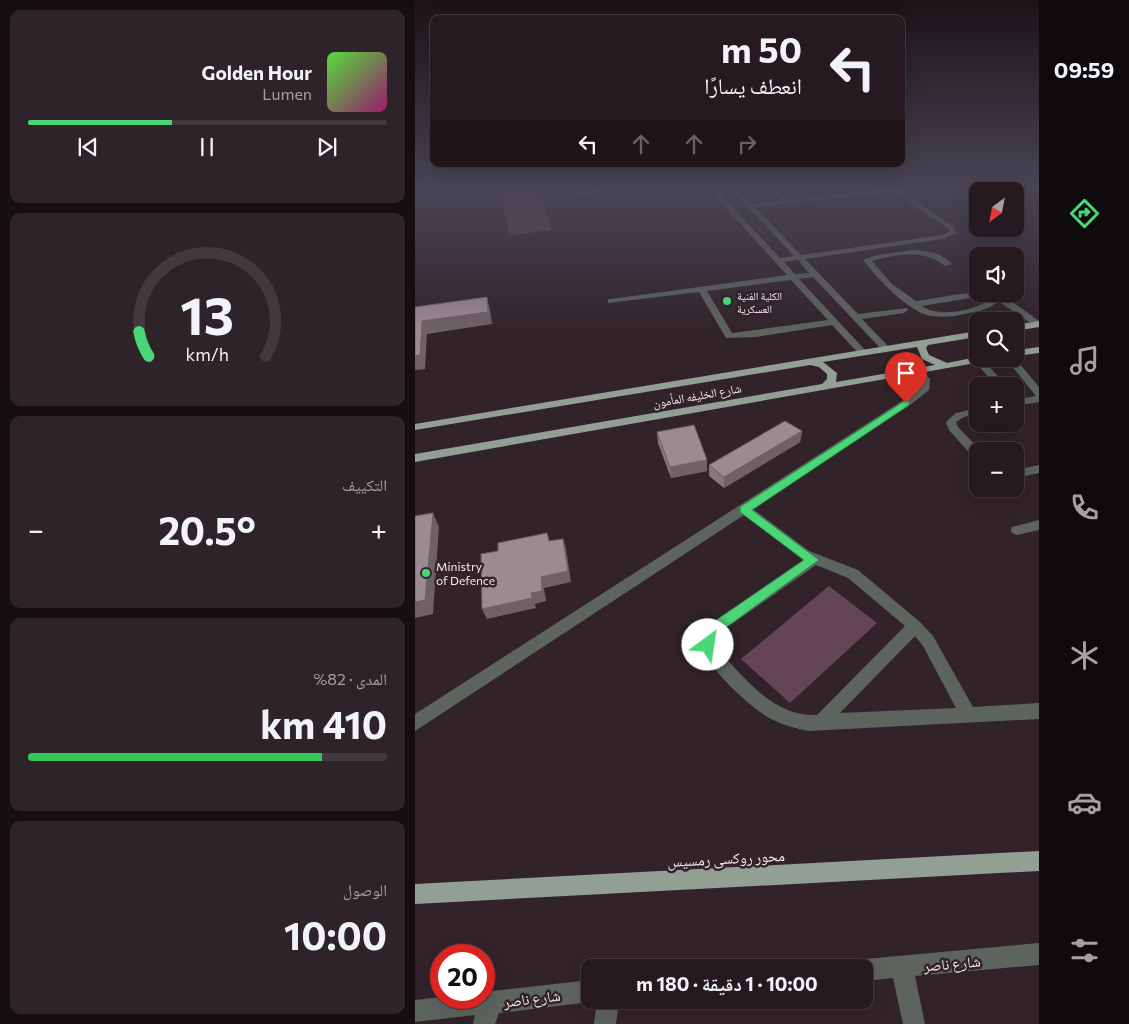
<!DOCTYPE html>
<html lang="ar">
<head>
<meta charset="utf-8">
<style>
  :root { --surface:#261a20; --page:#2e2329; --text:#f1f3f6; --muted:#a4a1a5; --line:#42383e; --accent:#4ad677 }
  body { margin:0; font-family:Commissioner,"Noto Naskh Arabic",sans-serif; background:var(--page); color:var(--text); direction:rtl; height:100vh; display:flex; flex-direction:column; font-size:19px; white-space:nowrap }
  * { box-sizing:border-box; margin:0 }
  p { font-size:16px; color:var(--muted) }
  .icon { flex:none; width:28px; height:28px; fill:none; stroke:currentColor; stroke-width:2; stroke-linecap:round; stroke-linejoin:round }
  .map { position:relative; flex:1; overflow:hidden; direction:ltr }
  .drawer { display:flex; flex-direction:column; gap:10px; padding:10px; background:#150e12; width:415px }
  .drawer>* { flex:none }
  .top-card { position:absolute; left:15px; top:15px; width:475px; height:152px; border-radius:10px; box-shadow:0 5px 20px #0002,0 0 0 1px var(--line); direction:rtl; background:#261a20; color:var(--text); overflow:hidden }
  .needle { width:32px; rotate:212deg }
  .buttons { position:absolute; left:554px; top:182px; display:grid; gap:10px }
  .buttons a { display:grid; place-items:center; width:55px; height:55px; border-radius:10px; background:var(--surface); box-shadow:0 5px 20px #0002,0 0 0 1px var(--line); font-size:25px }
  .speed { position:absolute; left:15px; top:944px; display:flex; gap:10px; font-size:25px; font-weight:700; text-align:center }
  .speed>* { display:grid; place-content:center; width:65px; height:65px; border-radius:50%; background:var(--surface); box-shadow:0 5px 20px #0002,0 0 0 1px var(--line); line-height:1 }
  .speed .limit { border:8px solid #d22; background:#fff; color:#111 }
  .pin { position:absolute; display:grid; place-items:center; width:42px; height:42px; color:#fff; margin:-51px -21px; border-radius:50% 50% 50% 0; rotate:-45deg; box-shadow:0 0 5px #0007 }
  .pin .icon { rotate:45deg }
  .me { position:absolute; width:55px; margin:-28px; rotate:31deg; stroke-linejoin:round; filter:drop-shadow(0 0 4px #0008) }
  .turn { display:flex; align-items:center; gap:18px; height:105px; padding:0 20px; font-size:22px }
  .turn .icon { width:65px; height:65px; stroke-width:2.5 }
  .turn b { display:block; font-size:35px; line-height:42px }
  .lanes { display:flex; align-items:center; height:48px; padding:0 20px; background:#0003; justify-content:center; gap:25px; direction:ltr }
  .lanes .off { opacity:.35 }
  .big { font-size:38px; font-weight:700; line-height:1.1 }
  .drawer .card { flex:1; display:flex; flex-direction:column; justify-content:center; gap:8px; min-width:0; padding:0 18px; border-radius:10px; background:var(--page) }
  .drawer .dial { align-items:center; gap:0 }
  .dial svg { height:130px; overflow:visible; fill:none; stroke:var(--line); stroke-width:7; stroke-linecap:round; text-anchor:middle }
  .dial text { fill:var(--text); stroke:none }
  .song { display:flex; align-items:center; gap:15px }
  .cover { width:60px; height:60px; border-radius:8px; background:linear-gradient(135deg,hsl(110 70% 55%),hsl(320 70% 35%)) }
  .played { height:5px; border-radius:2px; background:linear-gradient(90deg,var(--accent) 40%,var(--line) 40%) }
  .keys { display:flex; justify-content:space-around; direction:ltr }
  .heat { display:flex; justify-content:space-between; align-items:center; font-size:28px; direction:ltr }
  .charge { height:8px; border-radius:4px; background:linear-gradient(90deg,#34c759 82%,var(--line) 0) }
  .trip { position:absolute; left:166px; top:959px; width:292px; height:50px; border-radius:10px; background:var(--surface); box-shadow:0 5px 20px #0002,0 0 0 1px var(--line); font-weight:700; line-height:50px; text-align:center; direction:rtl }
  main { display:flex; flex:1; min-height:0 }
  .tabs { display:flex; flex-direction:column; width:90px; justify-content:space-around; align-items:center; background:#0f0a0d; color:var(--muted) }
  .tabs .icon { width:35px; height:35px }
  .tabs .active { color:var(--accent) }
  .tabs b { font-size:22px; color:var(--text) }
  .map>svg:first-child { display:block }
  .green { fill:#644554 }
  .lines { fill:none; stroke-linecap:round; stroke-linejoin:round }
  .minor { fill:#5d645e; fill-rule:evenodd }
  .major { fill:#929f94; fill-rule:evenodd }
  .wall { fill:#86777e }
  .shaded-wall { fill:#6d6166 }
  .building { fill:#9c8a92; stroke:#6d6166 }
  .route { fill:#4ad677; stroke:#308b4d }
  .poi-dot { fill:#4ad677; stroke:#32232a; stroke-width:2 }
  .labels { text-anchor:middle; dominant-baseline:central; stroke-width:5; stroke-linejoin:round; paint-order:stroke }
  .far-poi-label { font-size:11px; fill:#f5ebef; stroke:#32232a; text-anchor:start }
  .street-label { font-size:12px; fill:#f5ebef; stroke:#32232a }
  .poi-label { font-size:12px; fill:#f5ebef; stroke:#32232a; text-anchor:start }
  .near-street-label { font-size:15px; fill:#f5ebef; stroke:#32232a }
</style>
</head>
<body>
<main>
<nav class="tabs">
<b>09:59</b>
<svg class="icon active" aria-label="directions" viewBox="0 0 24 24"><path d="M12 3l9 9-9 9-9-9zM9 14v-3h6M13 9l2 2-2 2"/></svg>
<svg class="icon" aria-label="music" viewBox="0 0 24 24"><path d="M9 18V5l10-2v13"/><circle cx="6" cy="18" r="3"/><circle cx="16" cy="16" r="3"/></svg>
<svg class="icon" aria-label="phone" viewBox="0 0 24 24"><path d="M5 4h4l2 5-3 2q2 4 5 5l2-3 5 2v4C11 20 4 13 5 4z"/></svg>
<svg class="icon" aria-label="climate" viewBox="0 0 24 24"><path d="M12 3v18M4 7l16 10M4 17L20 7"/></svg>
<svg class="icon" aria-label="car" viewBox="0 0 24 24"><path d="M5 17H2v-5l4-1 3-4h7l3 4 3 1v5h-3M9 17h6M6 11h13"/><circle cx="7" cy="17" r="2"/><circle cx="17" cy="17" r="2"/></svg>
<svg class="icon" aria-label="filters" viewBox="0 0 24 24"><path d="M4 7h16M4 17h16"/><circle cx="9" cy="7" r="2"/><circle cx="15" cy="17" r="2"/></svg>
</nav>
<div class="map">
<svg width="624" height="1024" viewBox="0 0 624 1024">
  <rect width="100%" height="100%" fill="#32232a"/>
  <g class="green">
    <path d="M85,188h39l13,42 -43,5z"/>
    <path d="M414,586l48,37 -87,80 -49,-44z"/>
  </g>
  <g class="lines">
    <g class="minor">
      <path d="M189,188h22l-46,7 -3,-2z"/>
      <path d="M293,188h7l65,70 14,-2 -64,-68h7l15,16 30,-3 -12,-13h7l11,12 108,-12 58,39 2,6 -13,6 -138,20 53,55 49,-6 1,2 -4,3 -42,6 27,28 2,2 -5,3 -3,-1 -70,-74 -14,2 67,72v4h-6l-28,-30 -76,12 -30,1 -27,-46 -91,11v-4h3l176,-24zM478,192l56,37v3l-7,3 -141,20 -46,-48zM383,260l11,13 -14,1 -11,-12zM376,280l37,40 -96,13 -25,-42z"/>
      <path d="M497,250c16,0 29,3 40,14l-7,2c-20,-17 -49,-12 -73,-5l20,23 24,17c29,-3 62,-15 91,-2 11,6 21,14 32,22v5h-4l-37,-25c-7,8 -19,10 -29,12 -12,3 -26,5 -38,3 -23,-4 -54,-38 -68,-56l10,-4zM555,298l21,1c-17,12 -52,19 -69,7z"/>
      <path d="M562,357l5,2 25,27h-10l-24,-26z"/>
      <path d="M600,358l24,29v15l-24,4v-6l21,-4 -30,-37z"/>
      <path d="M502,367l3,1 10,11 -1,11 -19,15 -157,104 56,42 49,19 62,52 13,14 40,71 66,-4v16l-231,12c-13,-3 -25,-6 -37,-12 -20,-11 -70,-55 -69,-79l10,-17 91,-63 -59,-45 -329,216v-17l487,-313 18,-14v-8l-8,-9zM401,565l32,13 57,48 -88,89c-44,2 -72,-37 -99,-65 -2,-8 -1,-12 4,-19zM500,636l8,10 33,62 -116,5z"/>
      <path d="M562,408v6l-13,3 -8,5 2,5 23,24h-4v7l-4,-1 -24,-27 -3,-8 10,-9z"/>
      <path d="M624,465v8l-24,5v-8z"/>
      <path d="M624,520v10l-22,5 -5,-2 -1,-3 1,-3z"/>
      <path d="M624,943v22l-124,11 10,48h-22l-10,-46 -28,3v-13h-10l2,-6 8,-3z"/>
      <path d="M175,980v20h5l-5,2 -91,11 -4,11h-22l2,-9 -60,7v-22l26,-3 43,1v-6z"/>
      <path d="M182,1000h22l-3,24h-22z"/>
    </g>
    <g class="major">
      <path d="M624,321v6l-24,4v-6z"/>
      <path d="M562,331v6l-49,8 -2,3 3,7 18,8 30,-6 12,2 -2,2 -572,101v-8l407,-70 5,-5v-5l-8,-7 -9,-2 -395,65v-6zM502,347l5,12 13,6 -99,17 1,-9 -14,-11z"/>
      <path d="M624,347v6l-24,3v-6z"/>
      <path d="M624,851v20l-624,33v-20z"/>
    </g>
  </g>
  <g class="wall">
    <path d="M387,431l-2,11 -76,46 -15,-12v-11z"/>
    <path d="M242,432l50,39 -36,7 -13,-35z"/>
  </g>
  <g class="shaded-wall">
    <path d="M72,297l3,13 2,14 -65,10 -2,35 -10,1v-14l7,-35z"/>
    <path d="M387,431l-2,11 -76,46v-11z"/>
    <path d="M292,460v11l-36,7 -1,-11z"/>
    <path d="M18,513l6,14 -6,87 -18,4v-16z"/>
    <path d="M148,539l3,10 5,33 -27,6 2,13 -11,3 1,4 -49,11 -5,-10 59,-32z"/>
  </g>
  <g class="building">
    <path d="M72,297l1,15 -66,9 -2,34 -5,1v-49z"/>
    <path d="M370,421l17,10 -78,46 -15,-12z"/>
    <path d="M279,425l13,35 -37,7 -13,-35z"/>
    <path d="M18,513l-8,87 -10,2v-86z"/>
    <path d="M132,533l2,8 14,-2 5,32 -27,6 1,14 -11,2 1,5 -50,11 -1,-55 17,-3v-8z"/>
  </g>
  <linearGradient id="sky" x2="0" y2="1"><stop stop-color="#1c1317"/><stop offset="0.57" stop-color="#494555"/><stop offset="1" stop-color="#494555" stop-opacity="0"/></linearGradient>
  <rect width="624" height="332" fill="url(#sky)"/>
  <path class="route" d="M491,400l3,1v4l-157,105 67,50 -98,71 -5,6 -3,12h-10c-4,-10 2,-18 9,-26l92,-63 -64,-48v-5z"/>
  <g class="poi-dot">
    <circle cx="312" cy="301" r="5"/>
    <circle cx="11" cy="573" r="5"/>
  </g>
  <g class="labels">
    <g class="far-poi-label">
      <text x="322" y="295">الكلية الفنية<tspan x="322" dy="13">العسكرية</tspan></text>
    </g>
    <g class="street-label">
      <text transform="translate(282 395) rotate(-10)">شارع الخليفه المأمون</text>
    </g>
    <g class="poi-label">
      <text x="21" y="566">Ministry<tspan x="21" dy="14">of Defence</tspan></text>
    </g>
    <g class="near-street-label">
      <text transform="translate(311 858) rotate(-3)">محور روكسى رمسيس</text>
      <text transform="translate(537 963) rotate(-5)">شارع ناصر</text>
      <text transform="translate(117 998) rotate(-7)">شارع ناصر</text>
    </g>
  </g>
</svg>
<div class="buttons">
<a><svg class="needle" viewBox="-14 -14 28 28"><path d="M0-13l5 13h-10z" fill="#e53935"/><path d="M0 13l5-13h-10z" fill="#a4a1a5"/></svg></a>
<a><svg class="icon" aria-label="sound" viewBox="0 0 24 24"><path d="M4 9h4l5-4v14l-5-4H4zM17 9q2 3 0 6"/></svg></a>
<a><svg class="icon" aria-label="search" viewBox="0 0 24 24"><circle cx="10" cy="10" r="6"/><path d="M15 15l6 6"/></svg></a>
<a>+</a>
<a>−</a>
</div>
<div class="speed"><div class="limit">20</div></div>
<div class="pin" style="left:491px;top:403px;background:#d93025"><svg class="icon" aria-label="arrive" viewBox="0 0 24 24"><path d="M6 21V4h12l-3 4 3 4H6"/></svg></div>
<svg class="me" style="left:293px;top:645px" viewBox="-20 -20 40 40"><circle r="19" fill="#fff"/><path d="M0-13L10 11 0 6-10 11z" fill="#4ad677"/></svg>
<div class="trip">10:00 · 1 دقيقة · 180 m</div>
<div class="top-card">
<div class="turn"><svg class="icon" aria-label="left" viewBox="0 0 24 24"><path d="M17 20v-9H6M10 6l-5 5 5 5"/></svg><div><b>50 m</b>انعطف يسارًا</div></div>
<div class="lanes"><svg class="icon" aria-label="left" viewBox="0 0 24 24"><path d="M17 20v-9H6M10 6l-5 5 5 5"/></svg><svg class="icon off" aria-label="ahead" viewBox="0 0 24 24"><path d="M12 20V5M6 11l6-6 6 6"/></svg><svg class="icon off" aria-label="ahead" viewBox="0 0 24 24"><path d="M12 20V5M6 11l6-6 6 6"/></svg><svg class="icon off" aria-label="right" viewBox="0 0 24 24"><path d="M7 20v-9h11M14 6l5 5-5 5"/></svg></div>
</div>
</div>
<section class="drawer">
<div class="card">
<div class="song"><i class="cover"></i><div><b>Golden Hour</b><p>Lumen</p></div></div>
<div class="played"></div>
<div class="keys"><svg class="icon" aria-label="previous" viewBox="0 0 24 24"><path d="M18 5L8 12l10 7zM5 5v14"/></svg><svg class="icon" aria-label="pause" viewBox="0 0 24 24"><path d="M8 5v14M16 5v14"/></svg><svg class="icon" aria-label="next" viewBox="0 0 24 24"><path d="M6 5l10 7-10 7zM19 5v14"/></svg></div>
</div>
<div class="card dial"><svg viewBox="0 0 100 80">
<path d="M14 69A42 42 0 1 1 86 69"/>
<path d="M14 69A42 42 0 0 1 8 54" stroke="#4ad677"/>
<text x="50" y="56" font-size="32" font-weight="700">13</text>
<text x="50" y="72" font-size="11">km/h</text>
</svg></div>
<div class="card"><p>التكييف</p>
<div class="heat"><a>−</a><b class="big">20.5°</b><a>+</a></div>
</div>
<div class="card"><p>المدى · 82%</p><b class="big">410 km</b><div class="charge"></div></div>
<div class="card"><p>الوصول</p><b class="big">10:00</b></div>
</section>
</main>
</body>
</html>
